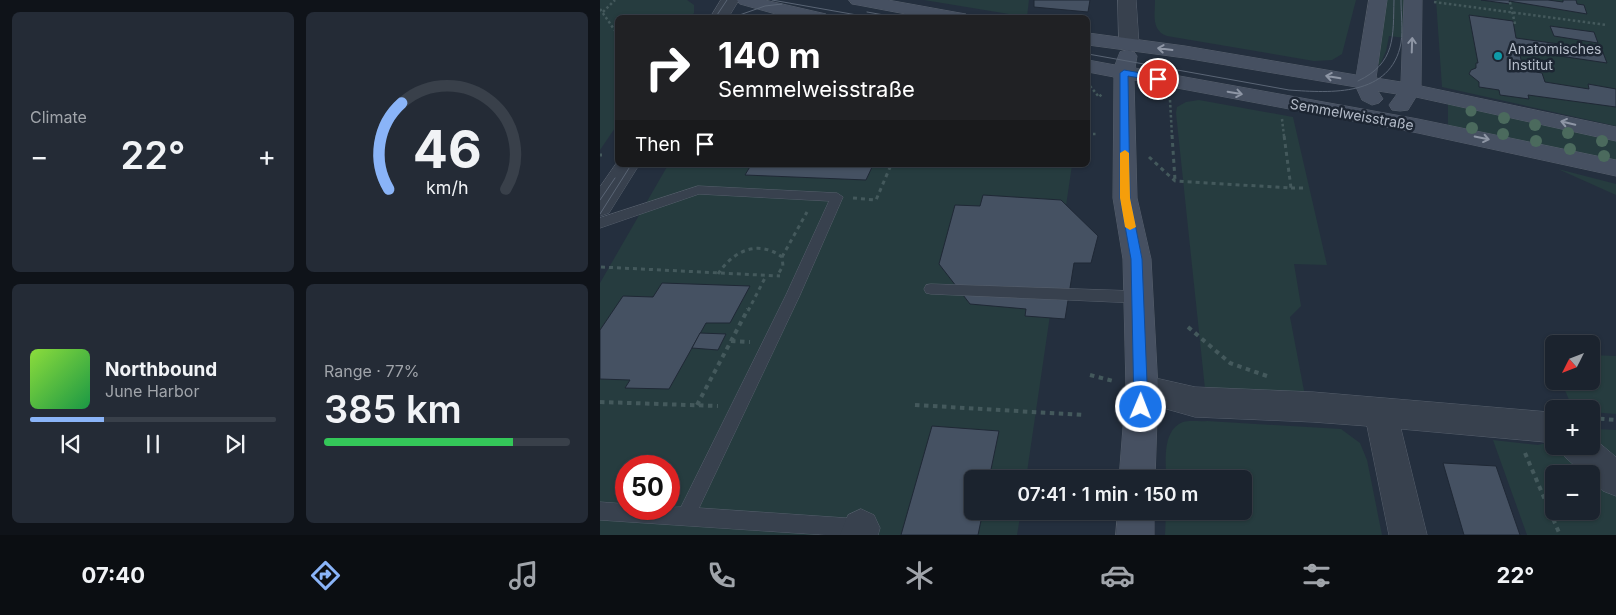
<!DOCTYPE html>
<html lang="en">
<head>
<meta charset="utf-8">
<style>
  :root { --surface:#1b232e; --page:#242b36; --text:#f1f3f6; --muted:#a0a4aa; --line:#39404a; --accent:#8ab4f8 }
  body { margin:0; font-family:Inter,sans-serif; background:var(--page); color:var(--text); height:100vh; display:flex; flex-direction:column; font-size:19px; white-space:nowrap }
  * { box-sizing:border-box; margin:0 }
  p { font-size:16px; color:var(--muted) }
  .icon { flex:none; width:28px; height:28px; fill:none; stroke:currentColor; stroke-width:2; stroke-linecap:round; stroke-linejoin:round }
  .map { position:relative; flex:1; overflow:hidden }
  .side { display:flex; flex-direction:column; gap:12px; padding:12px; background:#0f1319; width:600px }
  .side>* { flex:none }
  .hud { position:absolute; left:15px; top:15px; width:475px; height:152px; border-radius:8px; box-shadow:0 1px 4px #0004,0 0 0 1px var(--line); background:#202124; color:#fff; overflow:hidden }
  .needle { width:32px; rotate:228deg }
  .fabs { position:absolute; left:945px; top:335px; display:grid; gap:10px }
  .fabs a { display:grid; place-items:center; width:55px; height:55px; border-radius:8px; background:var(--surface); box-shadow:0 1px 4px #0004,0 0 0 1px var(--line); font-size:25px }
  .speed { position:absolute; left:15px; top:455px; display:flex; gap:10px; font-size:25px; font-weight:700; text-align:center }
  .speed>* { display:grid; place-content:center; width:65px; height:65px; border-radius:50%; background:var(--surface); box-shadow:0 1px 4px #0004,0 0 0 1px var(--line); line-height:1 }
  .speed .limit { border:8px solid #d22; background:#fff; color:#111 }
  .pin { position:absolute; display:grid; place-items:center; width:42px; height:42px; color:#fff; margin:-21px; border:2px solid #fff; border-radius:50%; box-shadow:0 1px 5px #0007 }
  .me { position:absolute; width:55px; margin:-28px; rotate:1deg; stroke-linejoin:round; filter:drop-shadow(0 0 4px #0008) }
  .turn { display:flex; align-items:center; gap:18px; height:105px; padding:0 20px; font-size:22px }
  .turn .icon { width:65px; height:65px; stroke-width:2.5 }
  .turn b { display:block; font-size:35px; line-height:42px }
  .then { display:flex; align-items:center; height:48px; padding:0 20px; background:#0003; gap:10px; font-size:19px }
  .big { font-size:38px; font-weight:600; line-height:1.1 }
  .side .tile { flex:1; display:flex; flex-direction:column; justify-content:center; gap:8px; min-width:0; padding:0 18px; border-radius:8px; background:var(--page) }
  .side .dial { align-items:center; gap:0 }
  .dial svg { height:130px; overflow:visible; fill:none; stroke:var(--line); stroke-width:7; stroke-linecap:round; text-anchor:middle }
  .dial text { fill:var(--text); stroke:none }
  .song { display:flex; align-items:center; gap:15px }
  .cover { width:60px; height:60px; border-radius:8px; background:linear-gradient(135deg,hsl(90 70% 55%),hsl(140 70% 35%)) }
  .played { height:5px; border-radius:2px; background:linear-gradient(90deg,var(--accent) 30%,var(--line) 30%) }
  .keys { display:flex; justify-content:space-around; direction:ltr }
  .heat { display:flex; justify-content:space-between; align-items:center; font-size:28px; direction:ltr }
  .charge { height:8px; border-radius:4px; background:linear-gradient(90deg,#34c759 77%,var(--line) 0) }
  .side .tiles { flex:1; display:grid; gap:12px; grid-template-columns:repeat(2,1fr) }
  .trip { position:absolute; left:364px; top:470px; width:288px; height:50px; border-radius:8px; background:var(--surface); box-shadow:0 1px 4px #0004,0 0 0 1px var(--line); font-weight:600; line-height:50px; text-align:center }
  .tab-bar { display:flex; height:80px; justify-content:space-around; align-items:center; background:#0b0e12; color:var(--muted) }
  .tab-bar .icon { width:35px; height:35px }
  .tab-bar .current { color:var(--accent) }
  .tab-bar b { font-size:22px; color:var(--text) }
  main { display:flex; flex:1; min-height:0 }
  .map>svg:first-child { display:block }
  .green { fill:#263c3f; fill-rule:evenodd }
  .building { fill:#455162; stroke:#1f2835 }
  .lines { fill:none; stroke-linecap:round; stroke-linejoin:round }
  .lane-casing { stroke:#565f6c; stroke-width:1 }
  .street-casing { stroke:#565f6c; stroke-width:1 }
  .secondary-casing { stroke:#565f6c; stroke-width:1 }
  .path-far2 { stroke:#44595c; stroke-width:2.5; stroke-dasharray:2.5 2.5; stroke-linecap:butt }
  .path-far1 { stroke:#44595c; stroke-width:3; stroke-dasharray:4 4; stroke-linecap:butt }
  .path { stroke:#44595c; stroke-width:4; stroke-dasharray:4.5 4.5; stroke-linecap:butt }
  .lane { fill:#38414e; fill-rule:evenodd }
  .street { fill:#38414e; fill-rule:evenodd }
  .secondary { fill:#465061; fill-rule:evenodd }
  .tram { stroke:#5a6575; stroke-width:1 }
  .tree { fill:#4b6a5d }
  .oneway { stroke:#8e96a5 }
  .route { fill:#1a73e8; stroke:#114b97 }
  .slow { fill:#f59e0b }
  .culture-dot { fill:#0f9aa8; stroke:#1d2633; stroke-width:2 }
  .labels { text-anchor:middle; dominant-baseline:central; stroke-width:5; stroke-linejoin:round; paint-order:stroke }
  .far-poi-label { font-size:14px; fill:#b4bcc9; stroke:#1d2633; text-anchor:start }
  .far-street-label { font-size:14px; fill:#b4bcc9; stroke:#1d2633 }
</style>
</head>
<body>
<main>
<section class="side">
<div class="tiles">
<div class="tile"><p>Climate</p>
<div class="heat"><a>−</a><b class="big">22°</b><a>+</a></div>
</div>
<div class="tile dial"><svg viewBox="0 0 100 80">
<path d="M14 69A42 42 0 1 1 86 69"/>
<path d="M14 69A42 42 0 0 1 22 16" stroke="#8ab4f8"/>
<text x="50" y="56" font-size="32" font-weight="700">46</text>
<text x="50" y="72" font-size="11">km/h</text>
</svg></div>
<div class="tile">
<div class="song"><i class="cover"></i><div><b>Northbound</b><p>June Harbor</p></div></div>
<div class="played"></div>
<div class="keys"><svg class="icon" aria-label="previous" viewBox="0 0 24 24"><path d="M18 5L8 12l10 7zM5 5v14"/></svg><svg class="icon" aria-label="pause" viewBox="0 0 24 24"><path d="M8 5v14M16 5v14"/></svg><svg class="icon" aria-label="next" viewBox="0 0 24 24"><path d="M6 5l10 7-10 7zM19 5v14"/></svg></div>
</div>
<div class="tile"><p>Range · 77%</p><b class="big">385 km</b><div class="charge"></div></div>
</div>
</section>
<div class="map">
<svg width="1016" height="535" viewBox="0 0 1016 535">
  <rect width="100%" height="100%" fill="#242f3e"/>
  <g class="green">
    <path d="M0,0h87l7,5v8l-3,4 -73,1 -1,107 -17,25z"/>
    <path d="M324,0h105l-2,17z"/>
    <path d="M555,0h201l-14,54 -10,6 -18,1 -147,-25c-16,-6 -12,-21 -12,-36z"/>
    <path d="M786,0h20l-1,38 -16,-2 -3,15 -6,14 -2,-1z"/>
    <path d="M836,0h180v126l-174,-39z"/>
    <path d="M599,100l94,17 34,148 -33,-1 7,42 -11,11 15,79 -100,-7 -29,-276 1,-6 9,-5z"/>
    <path d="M848,103l168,37v22l-168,-37z"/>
    <path d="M68,165h404l-46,314h-54v32h49l-4,24h-417v-252zM26,466h43v43h-43z"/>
    <path d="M958,169l58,15v11z"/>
    <path d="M991,355l25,1v58l-25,-2v-3h-18l-12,-28h30z"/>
    <path d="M607,421l134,8 19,14 7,17 15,75h-217l1,-24h76v-32h-76c0,-18 -4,-49 17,-57 7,-2 17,0 24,-1z"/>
    <path d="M995,429l21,1v105h-89l-34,-95 45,5 16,-4v5h37v-16zM954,474h37v37h-37z"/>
  </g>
  <g class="building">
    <path d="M434,0h56l-2,12 -54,-5z"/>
    <path d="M881,0h67l15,2v-2h13l1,4 7,1 3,9 -78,-13 1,3z"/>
    <path d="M869,15l44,6 3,17 86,12 5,13 -88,-13 4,20 19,3 3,9 44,7 -1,-5 28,5v18l-88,-12 1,4 -29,-4 -1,-5 -20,-3v-5l-10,-8 2,-4 5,-2v-5h2z"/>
    <path d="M950,26l44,6 4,11 -44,-7z"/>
    <path d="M151,165h122l-7,15 -121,-5z"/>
    <path d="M383,195l78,5 37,36 -7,27h-17l-9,56 -40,-3 1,-7 -56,-5 -31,-40 16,-59 25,1z"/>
    <path d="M62,283l88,3 -20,37h-24l-37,66 -44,-1 5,-8 -30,-1v-49l23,-34 30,1z"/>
    <path d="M100,333l26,1 -8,16 -26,-2z"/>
    <path d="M332,426l67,5 -10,48h-17v32h11l-5,24h-77z"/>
    <path d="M843,463l53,3 24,69h-56z"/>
  </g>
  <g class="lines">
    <defs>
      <g id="lane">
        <path d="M98,186l139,7 6,4 -43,98 -101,213 162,11 7,2 2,7 -2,7h-42l-226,-15v-18l26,2v5l55,-2 105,-212 43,-94 -130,-7 -99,34v-10z"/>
        <path d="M331,284l206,7 5,2 2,4 -2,4 -5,2 -206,-9 -5,-1 -2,-4 2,-4z"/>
      </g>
      <g id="street">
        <path d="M121,0h18l-11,18h-18z"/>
        <path d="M518,0h18l3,45 -3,4 -7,2 -7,-2 -3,-4z"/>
        <path d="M18,161v4h21l-30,48 -9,3v-29z"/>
        <path d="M542,375l53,12 118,5 236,20 5,1v32l-9,-3 -144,-13 26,106h-38l-22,-109 -54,-4 -118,-5 -64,-18 -5,-10 5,-10z"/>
        <path d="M991,436l25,21v39l-13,-5 -12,-11v-6h-7l-19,-17 -5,-11h31z"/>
        <path d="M261,509l13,6 6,13 -2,7h-38l8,-20z"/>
      </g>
      <g id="secondary">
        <path d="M137,0h28l61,14 3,4h-39l-50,-14z"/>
        <path d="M249,0h39l72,13 6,1 3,4h-42l-69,-13 -6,-1z"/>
        <path d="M769,0h18l-11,78 25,4 3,-82h18l-1,86 195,41v14l-200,-44 -8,13 -8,1 -8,-1 -3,-5 8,-11 -19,-3 5,8 -4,4 -7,2 -10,-5 -6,-13 -171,-29 -97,-13v-12l97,13 171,29z"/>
        <path d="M527,50l7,2 3,4 -2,12 283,51 198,41v16l-198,-43 -284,-53 3,118 14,61 7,130 -3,90h-36l7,-90 -3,-130 -10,-61 1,-121 -26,-5v-12l27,5 5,-13z"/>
        <path d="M518,511h36v24h-38z"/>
      </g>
    </defs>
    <use href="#lane" class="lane-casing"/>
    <use href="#street" class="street-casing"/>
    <use href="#secondary" class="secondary-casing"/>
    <g class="path-far2">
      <path d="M834,2l173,23"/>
      <path d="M910,2l5,22"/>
      <path d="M0,9l18,26"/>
      <path d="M3,12l12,-12"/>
      <path d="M490,86l9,11 3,-3"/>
      <path d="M570,100l2,36"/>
      <path d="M682,119l2,17"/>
      <path d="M488,134h9"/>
    </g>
    <g class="path-far1">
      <path d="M572,135l3,45"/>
      <path d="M0,155h2"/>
      <path d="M549,157l26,24 116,7 -7,-53"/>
      <path d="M691,188h14"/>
      <path d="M253,198l23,2 15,-35"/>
      <path d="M182,257l25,-45"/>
      <path d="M1,267l179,9"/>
      <path d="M118,274c15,-23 40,-35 64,-17l1,9 -6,10"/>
      <path d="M148,311l18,-35"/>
    </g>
    <g class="path">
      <path d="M588,327l42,36 37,13"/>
      <path d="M131,341l19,1"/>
      <path d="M490,375l23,6"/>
      <path d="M0,402l118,4"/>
      <path d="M97,405l51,-96"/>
      <path d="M315,405l169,10"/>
      <path d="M991,418l25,2"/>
      <path d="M925,453l35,82"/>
    </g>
    <use href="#lane" class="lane"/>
    <use href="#street" class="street"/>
    <use href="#secondary" class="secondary"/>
    <g class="tram">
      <path d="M172,0l102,18"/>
      <path d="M267,12l34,6"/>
      <path d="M115,18l12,-18"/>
      <path d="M131,18l34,-12 17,-2"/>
      <path d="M488,54l201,36c42,3 102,7 112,-47 2,-14 0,-29 0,-43"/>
      <path d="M758,81c38,-18 35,-44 36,-81"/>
      <path d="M0,200l15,-22"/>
      <path d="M0,214l31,-49"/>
    </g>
  </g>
  <g class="tree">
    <circle cx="871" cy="111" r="5.5"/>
    <circle cx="904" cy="118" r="6"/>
    <circle cx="935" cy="125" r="6"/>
    <circle cx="872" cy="128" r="6"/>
    <circle cx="968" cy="133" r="6"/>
    <circle cx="903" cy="134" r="6"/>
    <circle cx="936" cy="141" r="6"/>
    <circle cx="1002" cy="141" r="6"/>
    <circle cx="970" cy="149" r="6"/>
    <circle cx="1004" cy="156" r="6"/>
  </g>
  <defs><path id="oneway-shaft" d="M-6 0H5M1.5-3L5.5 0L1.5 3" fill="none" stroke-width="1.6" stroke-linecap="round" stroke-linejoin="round" transform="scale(1.25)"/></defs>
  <g class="oneway">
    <use href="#oneway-shaft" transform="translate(812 45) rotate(-88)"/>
    <use href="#oneway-shaft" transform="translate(565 49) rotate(-173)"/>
    <use href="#oneway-shaft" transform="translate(733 77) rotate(-170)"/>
    <use href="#oneway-shaft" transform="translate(635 93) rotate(10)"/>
    <use href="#oneway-shaft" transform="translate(968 123) rotate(-167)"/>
    <use href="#oneway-shaft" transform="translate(882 138) rotate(12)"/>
  </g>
  <path class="route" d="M524,70l34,6 4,3 -4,2 -30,-5 2,122 12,61 6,148 -2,5 -5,1 -5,-1 -2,-5 -3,-148 -11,-61v-125z"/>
  <path class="slow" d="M525,150l4,3 1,45 6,29 -6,3 -5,-3 -5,-29v-45z"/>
  <circle class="culture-dot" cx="898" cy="56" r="5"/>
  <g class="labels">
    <g class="far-poi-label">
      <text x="908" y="48">Anatomisches<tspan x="908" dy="16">Institut</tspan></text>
    </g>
    <g class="far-street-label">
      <text transform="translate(752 114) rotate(10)">Semmelweisstraße</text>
    </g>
  </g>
</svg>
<div class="fabs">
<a><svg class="needle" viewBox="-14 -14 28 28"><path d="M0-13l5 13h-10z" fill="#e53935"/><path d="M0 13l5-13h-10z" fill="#a0a4aa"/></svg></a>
<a>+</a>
<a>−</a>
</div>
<div class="speed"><div class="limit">50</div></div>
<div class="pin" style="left:558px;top:79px;background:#d93025"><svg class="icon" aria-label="arrive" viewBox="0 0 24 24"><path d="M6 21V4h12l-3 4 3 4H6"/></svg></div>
<svg class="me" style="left:541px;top:407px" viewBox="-20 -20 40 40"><circle r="17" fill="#1a73e8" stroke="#fff" stroke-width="3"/><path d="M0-11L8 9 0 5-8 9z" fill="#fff"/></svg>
<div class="trip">07:41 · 1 min · 150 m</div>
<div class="hud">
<div class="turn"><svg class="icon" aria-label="right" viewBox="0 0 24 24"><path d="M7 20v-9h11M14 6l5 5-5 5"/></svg><div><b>140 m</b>Semmelweisstraße</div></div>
<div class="then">Then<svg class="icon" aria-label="arrive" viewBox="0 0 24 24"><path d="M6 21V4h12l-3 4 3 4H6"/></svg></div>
</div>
</div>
</main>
<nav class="tab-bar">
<b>07:40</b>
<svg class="icon current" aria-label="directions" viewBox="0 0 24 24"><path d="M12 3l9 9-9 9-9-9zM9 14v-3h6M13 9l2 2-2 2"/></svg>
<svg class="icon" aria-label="music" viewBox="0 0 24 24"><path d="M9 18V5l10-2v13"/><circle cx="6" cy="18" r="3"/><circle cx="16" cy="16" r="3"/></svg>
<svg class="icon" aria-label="phone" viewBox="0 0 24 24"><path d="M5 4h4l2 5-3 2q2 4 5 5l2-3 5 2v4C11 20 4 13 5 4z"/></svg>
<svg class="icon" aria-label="climate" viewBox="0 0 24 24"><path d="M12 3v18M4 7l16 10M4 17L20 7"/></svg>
<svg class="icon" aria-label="car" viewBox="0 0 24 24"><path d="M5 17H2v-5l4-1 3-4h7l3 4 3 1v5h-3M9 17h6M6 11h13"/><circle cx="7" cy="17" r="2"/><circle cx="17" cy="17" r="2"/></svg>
<svg class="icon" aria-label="filters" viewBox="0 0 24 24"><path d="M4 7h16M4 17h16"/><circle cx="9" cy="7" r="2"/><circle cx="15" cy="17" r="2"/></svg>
<b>22°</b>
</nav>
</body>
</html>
